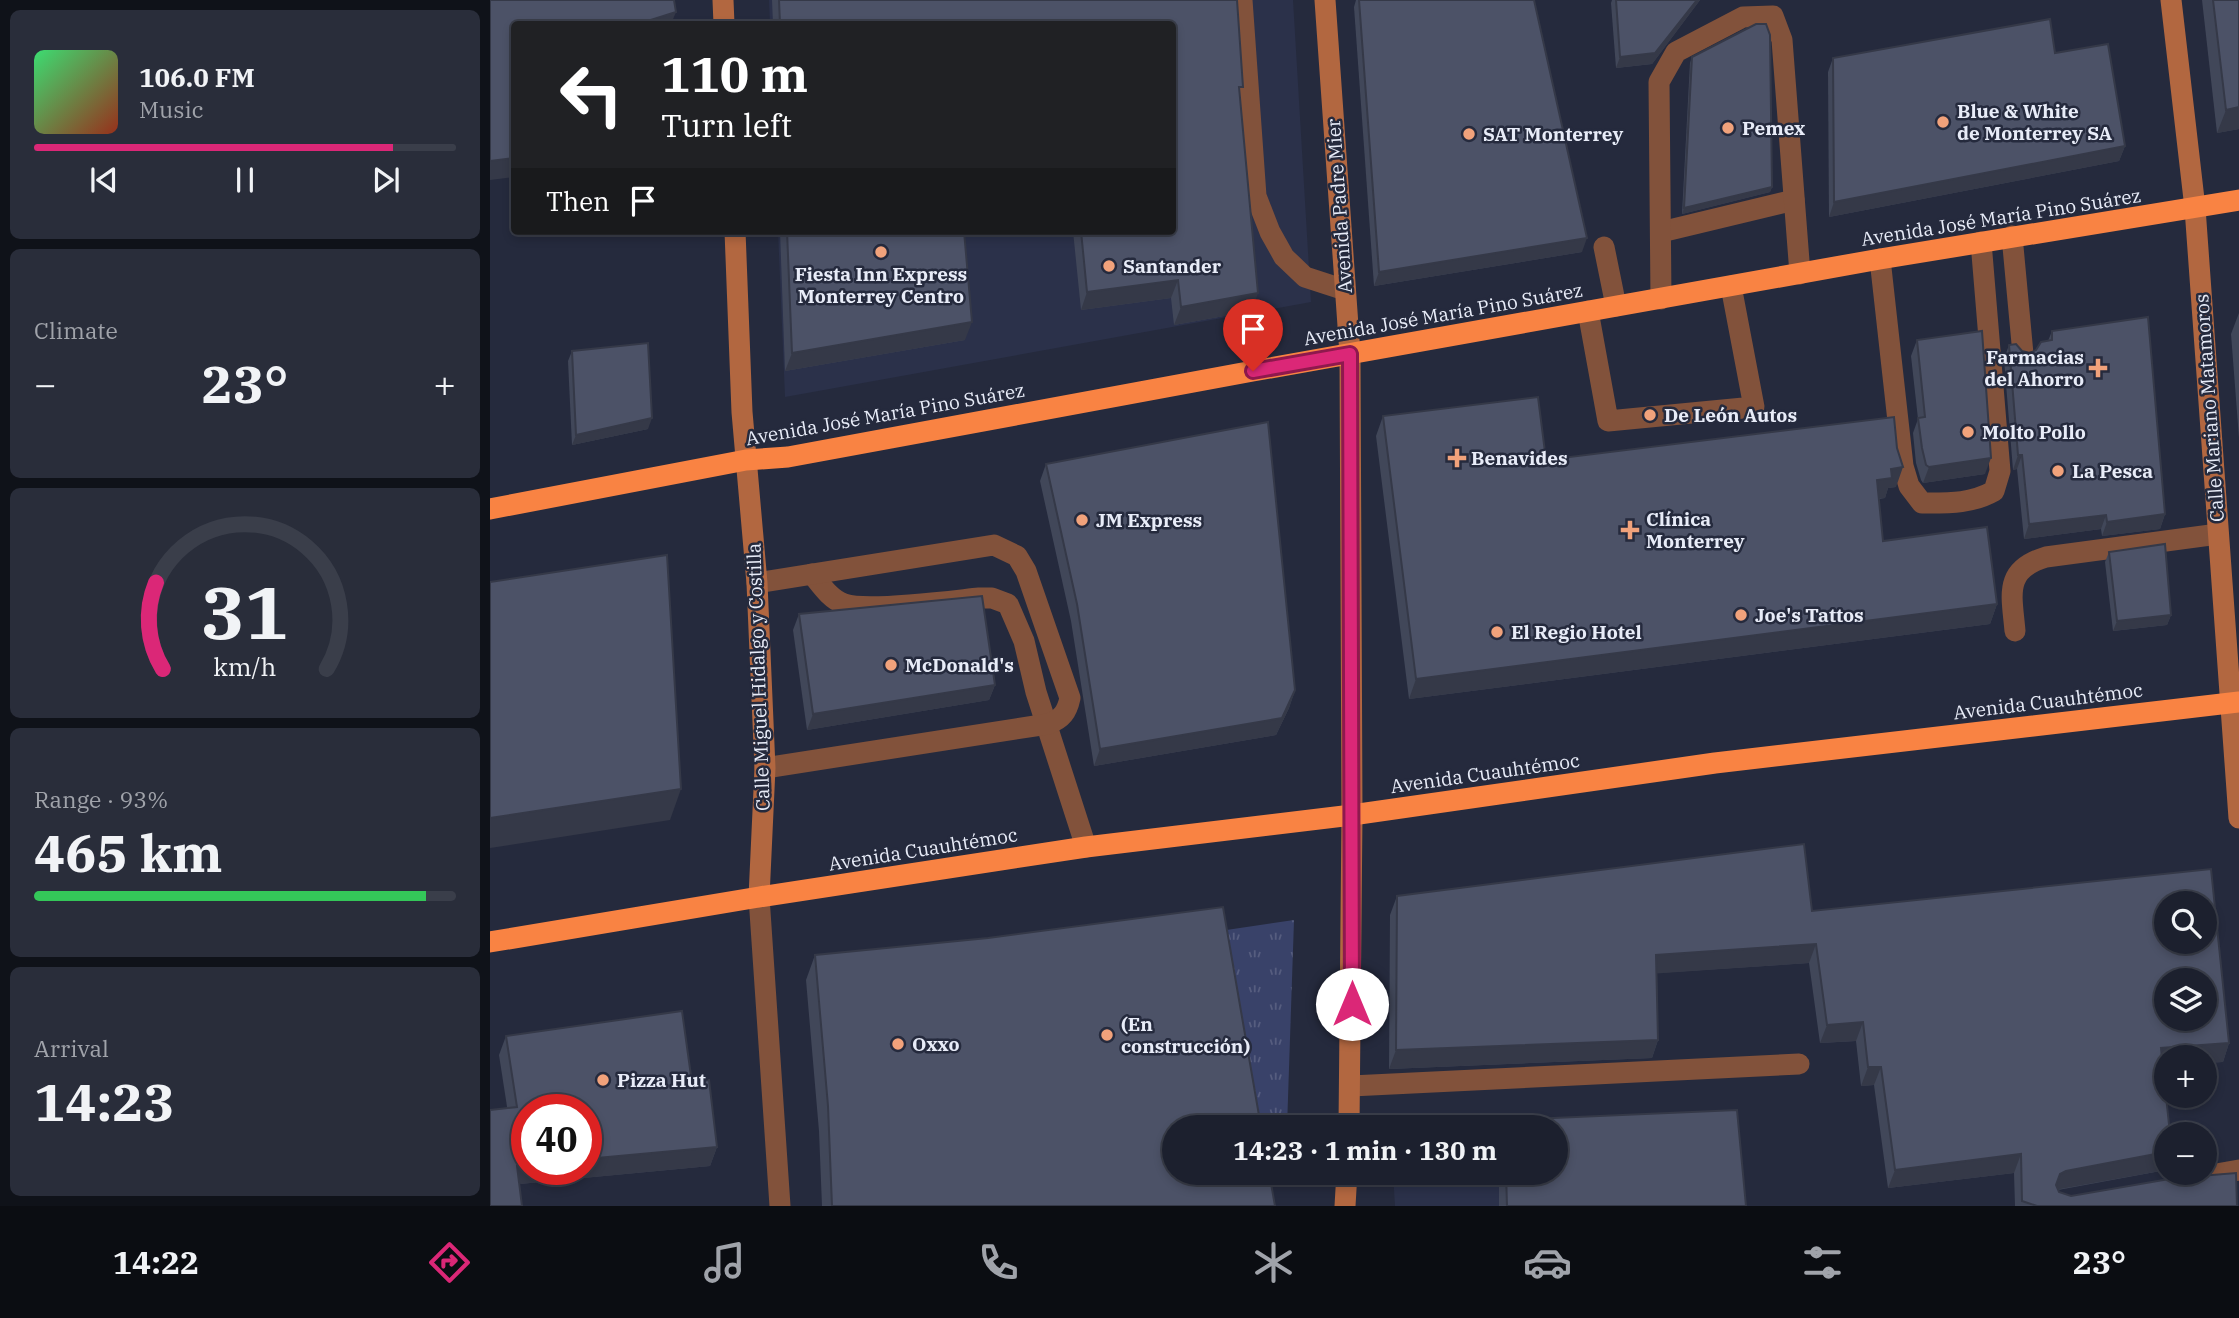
<!DOCTYPE html>
<html lang="en">
<head>
<meta charset="utf-8">
<style>
  :root { --surface:#1c202e; --page:#292d3a; --text:#f1f3f6; --muted:#a0a3aa; --line:#3a3e4a; --accent:#db2777 }
  body { margin:0; font-family:"IBM Plex Serif",serif; background:var(--page); color:var(--text); height:100vh; display:flex; flex-direction:column; font-size:26px; white-space:nowrap }
  * { box-sizing:border-box; margin:0 }
  p { font-size:23px; color:var(--muted) }
  .icon { flex:none; width:38px; height:38px; fill:none; stroke:currentColor; stroke-width:2; stroke-linecap:round; stroke-linejoin:round }
  .map { position:relative; flex:1; overflow:hidden }
  .panel { display:flex; flex-direction:column; gap:10px; padding:10px; background:#0f1219; width:490px }
  .panel>* { flex:none }
  .hud { position:absolute; left:21px; top:21px; width:665px; height:214px; border-radius:7px; box-shadow:0 4px 10px #0003,0 0 0 2px var(--line); background:#202124; color:#fff; overflow:hidden }
  .buttons { position:absolute; left:1664px; top:891px; display:grid; gap:14px }
  .buttons a { display:grid; place-items:center; width:63px; height:63px; border-radius:50%; background:var(--surface); box-shadow:0 4px 10px #0003,0 0 0 2px var(--line); font-size:35px }
  .speed { position:absolute; left:21px; top:1094px; display:flex; gap:14px; font-size:35px; font-weight:700; text-align:center }
  .speed>* { display:grid; place-content:center; width:91px; height:91px; border-radius:50%; background:var(--surface); box-shadow:0 4px 10px #0003,0 0 0 2px var(--line); line-height:1 }
  .speed .limit { border:10px solid #d22; background:#fff; color:#111 }
  .pin { position:absolute; display:grid; place-items:center; width:60px; height:60px; color:#fff; margin:-72px -30px; border-radius:50% 50% 50% 0; rotate:-45deg; box-shadow:0 0 7px #0007 }
  .pin .icon { rotate:45deg }
  .me { position:absolute; width:77px; margin:-38px; rotate:0deg; stroke-linejoin:round; filter:drop-shadow(0 0 5px #0008) }
  .turn { display:flex; align-items:center; gap:24px; height:147px; padding:0 35px; font-size:32px }
  .turn .icon { width:91px; height:91px; stroke-width:2.5 }
  .turn b { display:block; font-size:49px; line-height:60px }
  .then { display:flex; align-items:center; height:66px; padding:0 35px; background:#0003; gap:14px; font-size:26px }
  .big { font-size:52px; font-weight:700; line-height:1.1 }
  .panel .tile { flex:1; display:flex; flex-direction:column; justify-content:center; gap:10px; min-width:0; padding:0 24px; border-radius:10px; background:var(--page) }
  .panel .dial { align-items:center; gap:0 }
  .dial svg { height:182px; overflow:visible; fill:none; stroke:var(--line); stroke-width:7; stroke-linecap:round; text-anchor:middle }
  .dial text { fill:var(--text); stroke:none }
  .song { display:flex; align-items:center; gap:21px }
  .cover { width:84px; height:84px; border-radius:10px; background:linear-gradient(135deg,hsl(140 70% 55%),hsl(10 70% 35%)) }
  .played { height:7px; border-radius:4px; background:linear-gradient(90deg,var(--accent) 85%,var(--line) 85%) }
  .keys { display:flex; justify-content:space-around; direction:ltr }
  .heat { display:flex; justify-content:space-between; align-items:center; font-size:38px; direction:ltr }
  .charge { height:10px; border-radius:5px; background:linear-gradient(90deg,#34c759 93%,var(--line) 0) }
  .trip { position:absolute; left:672px; top:1115px; width:406px; height:70px; border-radius:35px; background:var(--surface); box-shadow:0 4px 10px #0003,0 0 0 2px var(--line); font-weight:700; line-height:70px; text-align:center }
  .dock { display:flex; height:112px; justify-content:space-around; align-items:center; background:#0b0d12; color:var(--muted) }
  .dock .icon { width:49px; height:49px }
  .dock .on { color:var(--accent) }
  .dock b { font-size:32px; color:var(--text) }
  main { display:flex; flex:1; min-height:0 }
  .map>svg:first-child { display:block }
  .built { fill:#2b314a }
  .park { fill:url(#park-tufts) }
  .lines { fill:none; stroke-linecap:round; stroke-linejoin:round }
  .lane { stroke:#82523b; stroke-width:21 }
  .street { stroke:#82523b; stroke-width:21 }
  .secondary { stroke:#b26740; stroke-width:21 }
  .highway { stroke:#f98343; stroke-width:21 }
  .wall { fill:#414759 }
  .shaded-wall { fill:#353948 }
  .building { fill:#4c5267; stroke:#353948; stroke-width:2; fill-rule:evenodd }
  .route-casing { stroke:#8e194d; stroke-width:18 }
  .route { stroke:#db2777; stroke-width:12 }
  .poi-dot { fill:#f1a27b; stroke:#252a3d; stroke-width:2.5 }
  .labels { text-anchor:middle; dominant-baseline:central; stroke-width:5; stroke-linejoin:round; paint-order:stroke }
  .poi-label { font-size:19px; font-weight:bold; fill:#e8ecf8; stroke:#252a3d; text-anchor:start }
  .street-label { font-size:19px; fill:#e8ecf8; stroke:#252a3d }
</style>
</head>
<body>
<main>
<section class="panel">
<div class="tile">
<div class="song"><i class="cover"></i><div><b>106.0 FM</b><p>Music</p></div></div>
<div class="played"></div>
<div class="keys"><svg class="icon" aria-label="previous" viewBox="0 0 24 24"><path d="M18 5L8 12l10 7zM5 5v14"/></svg><svg class="icon" aria-label="pause" viewBox="0 0 24 24"><path d="M8 5v14M16 5v14"/></svg><svg class="icon" aria-label="next" viewBox="0 0 24 24"><path d="M6 5l10 7-10 7zM19 5v14"/></svg></div>
</div>
<div class="tile"><p>Climate</p>
<div class="heat"><a>−</a><b class="big">23°</b><a>+</a></div>
</div>
<div class="tile dial"><svg viewBox="0 0 100 80">
<path d="M14 69A42 42 0 1 1 86 69"/>
<path d="M14 69A42 42 0 0 1 11 31" stroke="#db2777"/>
<text x="50" y="56" font-size="32" font-weight="700">31</text>
<text x="50" y="72" font-size="11">km/h</text>
</svg></div>
<div class="tile"><p>Range · 93%</p><b class="big">465 km</b><div class="charge"></div></div>
<div class="tile"><p>Arrival</p><b class="big">14:23</b></div>
</section>
<div class="map">
<svg width="1749" height="1206" viewBox="0 0 1749 1206">
  <defs>
    <pattern id="park-tufts" width="24" height="20" patternUnits="userSpaceOnUse" patternTransform="scale(1.75)"><rect width="24" height="20" fill="#394269"/><path d="M3 7l-1-3M5 7V3M7 7l1-3M15 17l-1-3M17 17v-4M19 17l1-3" fill="none" stroke="#565d7f"/></pattern>
  </defs>
  <rect width="100%" height="100%" fill="#252a3d"/>
  <g class="built">
    <path d="M279,0h524l18,302 -526,95 -7,-166h394v-207h-402z"/>
    <path d="M1066,1172l181,34h-342l-2,-33z"/>
  </g>
  <path class="park" d="M804,920l-7,207h-40l-34,-195z"/>
  <g class="lines">
    <g class="lane">
      <path d="M752,0l14,196 14,36 14,25 21,20 40,13"/>
      <path d="M1171,232l133,-32"/>
      <path d="M1522,236l11,118"/>
      <path d="M1114,247l12,59"/>
      <path d="M1390,259l23,207 6,20 13,17c26,0 49,1 72,-12l6,-20 -19,-229"/>
      <path d="M1171,299l-2,-217 17,-30 67,-35 30,-1 9,24 18,234"/>
      <path d="M1098,311l20,110 146,-14 -23,-121"/>
      <path d="M322,574c9,11 18,25 32,30 24,8 106,-3 135,-6h13l16,6 16,37 12,51 50,155"/>
      <path d="M267,583l237,-38 23,11 9,15 44,127c-3,14 -8,21 -22,26l-283,44"/>
      <path d="M1525,631c-3,-36 -12,-61 31,-74l172,-23"/>
      <path d="M861,1086l448,-22"/>
      <path d="M1692,1180l57,-10"/>
    </g>
    <path class="street" d="M269,897l21,309"/>
    <g class="secondary">
      <path d="M233,0l1,24"/>
      <path d="M835,0l25,354 2,461 -3,312"/>
      <path d="M1681,0l24,208 44,610"/>
      <path d="M245,231l7,181 15,171 8,185 -6,129"/>
      <path d="M855,1206l2,-34"/>
    </g>
    <g class="highway">
      <path d="M0,509l256,-49 42,-3 465,-86 627,-112 359,-59"/>
      <path d="M0,942l269,-45 327,-50 266,-32 363,-52 524,-61"/>
    </g>
  </g>
  <g class="wall">
    <path d="M282,0h465l3,95 12,216 -78,14 -3,-27 -90,12 -8,-79h99v-207h-399z"/>
    <path d="M866,0h178l48,252 -208,34 -20,-279z"/>
    <path d="M1122,0h88l-48,64 -36,4 -5,-65z"/>
    <path d="M1712,0h37v129l-22,4z"/>
    <path d="M1565,53l70,93 -6,15 -290,56 -1,-145 5,-14z"/>
    <path d="M1202,57l80,130 -2,5 -88,22 8,-151z"/>
    <path d="M290,231h184l1,109 -180,31z"/>
    <path d="M1749,313v125l-8,-104z"/>
    <path d="M1562,331l113,183 -5,15 -58,7 -1,-7 -77,10 -7,-70 -4,1 -9,-111 5,-14 13,6 8,2 6,-3 12,-9z"/>
    <path d="M1427,340l68,134 -62,9 -2,-3 -5,-17 -3,-30 5,-14 -7,-63z"/>
    <path d="M82,351l76,78 -76,16 -4,-84z"/>
    <path d="M893,416l163,44 350,27 -8,1 -3,10 -6,1 4,42 114,63 -7,20 -581,75 -33,-263z"/>
    <path d="M556,464l249,226 -6,18 -13,27 -182,31 -23,-145 -31,-140z"/>
    <path d="M1619,552l62,63 -4,10 -54,6 -8,-69z"/>
    <path d="M309,614l196,71 -6,15 -182,30 -14,-100z"/>
    <path d="M907,896l415,15 417,132 -6,19 -18,1v-6l-42,9 3,104 -108,20 1,2 12,4 166,10h-222l-1,-33 -126,15 -14,-103 -13,1 -5,-45 -36,2 -11,-80 -152,10 1,67 -6,18 -263,11 1,-154z"/>
    <path d="M325,955l460,251h-453l-3,-75 -13,-151z"/>
    <path d="M16,1036l186,47 25,64 -7,19 -191,18 -20,-129z"/>
    <path d="M1247,1110l9,96h-247v-34h57v-45h-53l3,-7z"/>
  </g>
  <g class="shaded-wall">
    <path d="M1207,0h3l-48,64 -36,4 4,-11z"/>
    <path d="M186,12l-5,12h-28l1,-2z"/>
    <path d="M1749,107v22l-22,4 9,-23z"/>
    <path d="M1635,146l-6,15 -290,56 5,-15z"/>
    <path d="M24,158v19l-24,3v-19z"/>
    <path d="M1282,187l-2,5 -88,22 2,-6z"/>
    <path d="M1097,238l-5,14 -208,34 5,-14z"/>
    <path d="M688,280l-7,18 -90,12 6,-18z"/>
    <path d="M768,293l-6,18 -78,14 7,-18z"/>
    <path d="M482,322l-7,18 -180,31 7,-18z"/>
    <path d="M162,418l-4,11 -76,16 4,-10z"/>
    <path d="M1528,455h4l-5,14 -4,1z"/>
    <path d="M1501,458l-6,16 -62,9 6,-16z"/>
    <path d="M1413,467l-7,20 -8,1 -3,10 -15,1 7,-19 14,-11z"/>
    <path d="M1675,514l-5,15 -58,7 5,-14z"/>
    <path d="M1616,515l-5,14 -77,10 5,-15z"/>
    <path d="M1507,604l-7,20 -581,75 7,-20z"/>
    <path d="M1681,615l-4,10 -54,6 4,-10z"/>
    <path d="M505,685l-6,15 -182,30 6,-16z"/>
    <path d="M805,690l-6,18 -13,27 -182,31 6,-17z"/>
    <path d="M191,789l-11,31 -180,28v-30z"/>
    <path d="M1326,944l-7,19 -160,11 7,-19z"/>
    <path d="M1373,1022l-7,19 -36,2 7,-18z"/>
    <path d="M1168,1040l-6,18 -263,11 7,-19z"/>
    <path d="M1739,1043l-6,19 -18,1v-6h-39v9l-12,1 7,-19z"/>
    <path d="M1378,1067h13l-7,18 -13,1z"/>
    <path d="M227,1147l-7,19 -200,19 7,-19 10,-1v4h59v-10z"/>
    <path d="M1676,1152v18l-106,19 -7,3 7,-18 6,-3z"/>
    <path d="M1531,1154l-7,19 -126,15 7,-18z"/>
  </g>
  <g class="building">
    <path d="M0,0h184l2,12 -32,10 1,2h-131v134l-24,3z"/>
    <path d="M289,0h458l6,87h-4l19,206 -77,14 -3,-27 -91,12 -6,-61h91v-207h-392z"/>
    <path d="M869,0h175l53,238 -208,34z"/>
    <path d="M1126,0h81l-42,53 -35,4z"/>
    <path d="M1723,0h26v107l-13,3z"/>
    <path d="M1560,19l5,34 53,-9 17,102 -291,56 -1,-144z"/>
    <path d="M1266,24h10l4,11 2,152 -88,21 8,-151z"/>
    <path d="M297,231h177l8,91 -180,31z"/>
    <path d="M1658,317l17,197 -58,8 -1,-7 -77,9 -7,-69h-4l-9,-110 7,-1 6,7 8,2 6,-3 5,-8 11,-2v-9z"/>
    <path d="M1492,331l9,127 -62,9 -3,-2 -4,-17 -4,-30 7,-1 -8,-77z"/>
    <path d="M158,343l4,75 -76,17 -4,-84z"/>
    <path d="M1048,397l8,63 348,-43 3,31 6,19 -12,2 1,9 -15,2 6,61 104,-14 10,77 -581,75 -33,-263z"/>
    <path d="M778,422l27,268 -13,28 -182,31 -23,-145 -31,-140z"/>
    <path d="M1675,544l6,71 -54,6 -8,-69z"/>
    <path d="M177,555l14,234 -191,29v-236z"/>
    <path d="M492,596l13,89 -182,29 -14,-100z"/>
    <path d="M1314,844l8,67 399,-42 18,174 -68,5 9,86h-4v18l-100,19 -6,3 -4,11 3,7 12,4 104,-18 61,-5 1,33h-200l-15,-5 -1,-47 -126,16 -14,-103h-13l-5,-45 -36,3 -11,-81 -160,11 2,85 -262,10 1,-154zM1676,903h39v39h-39zM1676,980h39v38h-39z"/>
    <path d="M733,907l38,220h-87v45h95l6,34h-443l-4,-100 -13,-151 173,-17z"/>
    <path d="M192,1011l10,72 17,-3 8,67 -131,12v-49h-59v55l-10,1 5,40h-32v-96l27,-3 -11,-71z"/>
    <path d="M1247,1110l9,96h-239l-1,-34h50v-45h-50v-7z"/>
  </g>
  <g class="lines">
    <defs>
      <path id="route" d="M763,371l97,-17 2,650"/>
    </defs>
    <use href="#route" class="route-casing"/>
    <use href="#route" class="route"/>
  </g>
  <g class="poi-dot">
    <circle cx="1453" cy="122" r="7"/>
    <circle cx="1238" cy="128" r="7"/>
    <circle cx="979" cy="134" r="7"/>
    <circle cx="391" cy="252" r="7"/>
    <circle cx="619" cy="266" r="7"/>
    <path d="M1604.5 357.5h7v7h7v7h-7v7h-7v-7h-7v-7h7z"/>
    <circle cx="1160" cy="415" r="7"/>
    <circle cx="1478" cy="432" r="7"/>
    <path d="M963.5 447.5h7v7h7v7h-7v7h-7v-7h-7v-7h7z"/>
    <circle cx="1568" cy="471" r="7"/>
    <circle cx="592" cy="520" r="7"/>
    <path d="M1136.5 519.5h7v7h7v7h-7v7h-7v-7h-7v-7h7z"/>
    <circle cx="1251" cy="615" r="7"/>
    <circle cx="1007" cy="632" r="7"/>
    <circle cx="401" cy="665" r="7"/>
    <circle cx="617" cy="1035" r="7"/>
    <circle cx="408" cy="1044" r="7"/>
    <circle cx="113" cy="1080" r="7"/>
  </g>
  <g class="labels">
    <g class="poi-label">
      <text x="1467" y="111">Blue &amp; White<tspan x="1467" dy="22">de Monterrey SA</tspan></text>
      <text x="1252" y="128">Pemex</text>
      <text x="993" y="134">SAT Monterrey</text>
      <text x="633" y="266">Santander</text>
      <text x="391" y="274" text-anchor="middle">Fiesta Inn Express<tspan x="391" dy="22">Monterrey Centro</tspan></text>
      <text x="1594" y="357" text-anchor="end">Farmacias<tspan x="1594" dy="22">del Ahorro</tspan></text>
      <text x="1174" y="415">De León Autos</text>
      <text x="1492" y="432">Molto Pollo</text>
      <text x="981" y="458">Benavides</text>
      <text x="1582" y="471">La Pesca</text>
      <text x="1156" y="519">Clínica<tspan x="1156" dy="22">Monterrey</tspan></text>
      <text x="606" y="520">JM Express</text>
      <text x="1265" y="615">Joe's Tattos</text>
      <text x="1021" y="632">El Regio Hotel</text>
      <text x="415" y="665">McDonald's</text>
      <text x="631" y="1024">(En<tspan x="631" dy="22">construcción)</tspan></text>
      <text x="422" y="1044">Oxxo</text>
      <text x="127" y="1080">Pizza Hut</text>
    </g>
    <g class="street-label">
      <text transform="translate(849 206) rotate(-94)">Avenida Padre Mier</text>
      <text transform="translate(1511 217) rotate(-9)">Avenida José María Pino Suárez</text>
      <text transform="translate(953 314) rotate(-10)">Avenida José María Pino Suárez</text>
      <text transform="translate(1719 408) rotate(-94)">Calle Mariano Matamoros</text>
      <text transform="translate(395 414) rotate(-10)">Avenida José María Pino Suárez</text>
      <text transform="translate(268 677) rotate(-92)">Calle Miguel Hidalgo y Costilla</text>
      <text transform="translate(1558 701) rotate(-7)">Avenida Cuauhtémoc</text>
      <text transform="translate(995 773) rotate(-8)">Avenida Cuauhtémoc</text>
      <text transform="translate(433 849) rotate(-9)">Avenida Cuauhtémoc</text>
    </g>
  </g>
</svg>
<div class="buttons">
<a><svg class="icon" aria-label="search" viewBox="0 0 24 24"><circle cx="10" cy="10" r="6"/><path d="M15 15l6 6"/></svg></a>
<a><svg class="icon" aria-label="layers" viewBox="0 0 24 24"><path d="M12 4l9 5-9 5-9-5zM3 14l9 5 9-5"/></svg></a>
<a>+</a>
<a>−</a>
</div>
<div class="speed"><div class="limit">40</div></div>
<div class="pin" style="left:763px;top:371px;background:#d93025"><svg class="icon" aria-label="arrive" viewBox="0 0 24 24"><path d="M6 21V4h12l-3 4 3 4H6"/></svg></div>
<svg class="me" style="left:862px;top:1004px" viewBox="-20 -20 40 40"><circle r="19" fill="#fff"/><path d="M0-13L10 11 0 6-10 11z" fill="#db2777"/></svg>
<div class="trip">14:23 · 1 min · 130 m</div>
<div class="hud">
<div class="turn"><svg class="icon" aria-label="left" viewBox="0 0 24 24"><path d="M17 20v-9H6M10 6l-5 5 5 5"/></svg><div><b>110 m</b>Turn left</div></div>
<div class="then">Then<svg class="icon" aria-label="arrive" viewBox="0 0 24 24"><path d="M6 21V4h12l-3 4 3 4H6"/></svg></div>
</div>
</div>
</main>
<nav class="dock">
<b>14:22</b>
<svg class="icon on" aria-label="directions" viewBox="0 0 24 24"><path d="M12 3l9 9-9 9-9-9zM9 14v-3h6M13 9l2 2-2 2"/></svg>
<svg class="icon" aria-label="music" viewBox="0 0 24 24"><path d="M9 18V5l10-2v13"/><circle cx="6" cy="18" r="3"/><circle cx="16" cy="16" r="3"/></svg>
<svg class="icon" aria-label="phone" viewBox="0 0 24 24"><path d="M5 4h4l2 5-3 2q2 4 5 5l2-3 5 2v4C11 20 4 13 5 4z"/></svg>
<svg class="icon" aria-label="climate" viewBox="0 0 24 24"><path d="M12 3v18M4 7l16 10M4 17L20 7"/></svg>
<svg class="icon" aria-label="car" viewBox="0 0 24 24"><path d="M5 17H2v-5l4-1 3-4h7l3 4 3 1v5h-3M9 17h6M6 11h13"/><circle cx="7" cy="17" r="2"/><circle cx="17" cy="17" r="2"/></svg>
<svg class="icon" aria-label="filters" viewBox="0 0 24 24"><path d="M4 7h16M4 17h16"/><circle cx="9" cy="7" r="2"/><circle cx="15" cy="17" r="2"/></svg>
<b>23°</b>
</nav>
</body>
</html>
